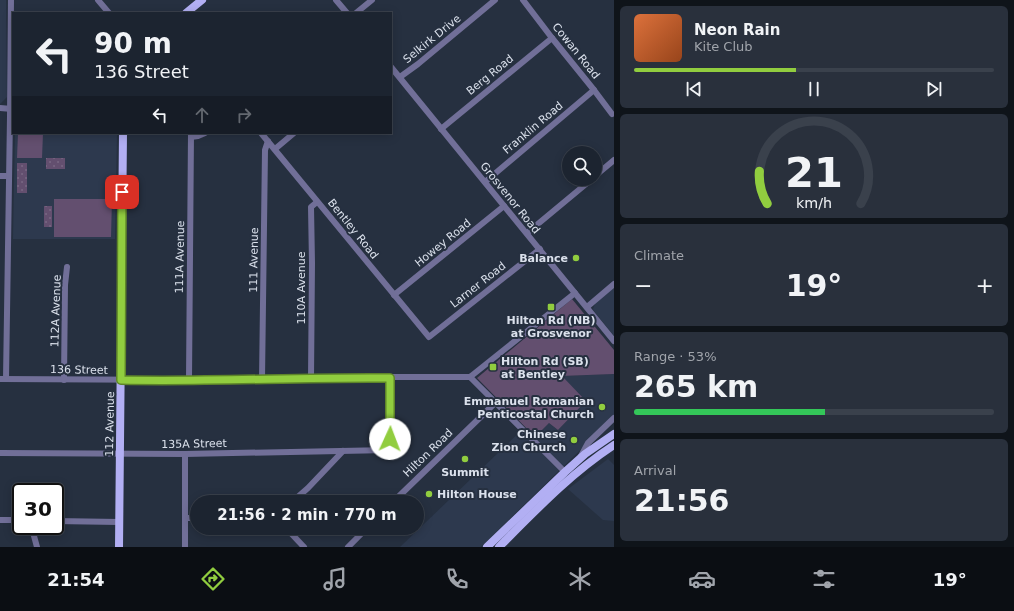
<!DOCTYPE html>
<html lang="en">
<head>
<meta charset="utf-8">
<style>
  :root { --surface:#1c2430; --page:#29303c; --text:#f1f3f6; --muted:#a0a4ab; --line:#3a414c; --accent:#91cd3f }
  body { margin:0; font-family:"DejaVu Sans",sans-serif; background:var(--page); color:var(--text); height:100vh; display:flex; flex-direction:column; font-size:15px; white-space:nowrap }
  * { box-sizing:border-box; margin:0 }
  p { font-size:13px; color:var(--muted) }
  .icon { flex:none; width:22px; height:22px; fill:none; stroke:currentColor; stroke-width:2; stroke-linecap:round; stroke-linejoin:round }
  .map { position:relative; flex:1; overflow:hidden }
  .panel { display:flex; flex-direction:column; gap:6px; padding:6px; background:#0f141a; width:400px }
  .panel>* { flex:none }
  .banner { position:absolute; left:12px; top:12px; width:380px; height:122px; border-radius:0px; box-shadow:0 2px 10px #0003,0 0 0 1px var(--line); background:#1c2430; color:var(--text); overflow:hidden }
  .fabs { position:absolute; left:562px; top:146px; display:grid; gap:8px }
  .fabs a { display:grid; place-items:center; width:40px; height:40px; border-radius:50%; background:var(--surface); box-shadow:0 2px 10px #0003,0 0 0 1px var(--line); font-size:20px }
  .speed { position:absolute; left:12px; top:483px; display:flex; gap:8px; font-size:20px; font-weight:700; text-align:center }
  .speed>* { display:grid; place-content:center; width:52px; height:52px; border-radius:50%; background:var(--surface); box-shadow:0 2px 10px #0003,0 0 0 1px var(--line); line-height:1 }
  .speed .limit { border:2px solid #111; border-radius:6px; background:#fff; color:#111 }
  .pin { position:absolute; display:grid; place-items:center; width:34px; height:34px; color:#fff; margin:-17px; border-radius:8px; box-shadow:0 2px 6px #0006 }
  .me { position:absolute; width:44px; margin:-22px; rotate:2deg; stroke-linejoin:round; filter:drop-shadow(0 0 3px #0008) }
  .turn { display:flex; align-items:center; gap:14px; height:84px; padding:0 16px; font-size:18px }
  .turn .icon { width:52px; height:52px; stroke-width:2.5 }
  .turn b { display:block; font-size:28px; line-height:34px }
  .lanes { display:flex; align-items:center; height:38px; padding:0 16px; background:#0003; justify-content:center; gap:20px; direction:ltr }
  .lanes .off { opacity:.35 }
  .big { font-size:30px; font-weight:700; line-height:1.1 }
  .panel .card { flex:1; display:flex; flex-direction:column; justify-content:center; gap:6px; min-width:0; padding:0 14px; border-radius:6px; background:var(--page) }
  .panel .dial { align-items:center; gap:0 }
  .dial svg { height:104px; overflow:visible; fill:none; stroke:var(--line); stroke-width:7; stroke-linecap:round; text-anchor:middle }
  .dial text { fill:var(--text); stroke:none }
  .song { display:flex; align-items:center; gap:12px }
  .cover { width:48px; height:48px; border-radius:6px; background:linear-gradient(135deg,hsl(20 70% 55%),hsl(20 70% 35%)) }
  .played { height:4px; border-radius:2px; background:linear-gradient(90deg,var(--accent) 45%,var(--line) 45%) }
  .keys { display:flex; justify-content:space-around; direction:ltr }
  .heat { display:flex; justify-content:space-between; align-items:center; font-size:22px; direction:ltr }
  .charge { height:6px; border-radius:3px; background:linear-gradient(90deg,#34c759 53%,var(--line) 0) }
  .trip { position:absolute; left:190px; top:495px; width:234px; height:40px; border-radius:20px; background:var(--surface); box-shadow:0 2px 10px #0003,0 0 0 1px var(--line); font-weight:700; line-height:40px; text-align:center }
  .dock { display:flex; height:64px; justify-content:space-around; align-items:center; background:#0b0e13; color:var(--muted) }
  .dock .icon { width:28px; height:28px }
  .dock .active { color:var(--accent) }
  .dock b { font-size:18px; color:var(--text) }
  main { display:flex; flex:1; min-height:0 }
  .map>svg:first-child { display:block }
  .built { fill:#2d394e }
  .green { fill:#634f6f }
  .park { fill:url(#park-dots) }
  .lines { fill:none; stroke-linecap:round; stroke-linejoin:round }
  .minor { stroke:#716f98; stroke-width:6 }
  .major { stroke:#b2aff3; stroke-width:8 }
  .route-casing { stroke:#5e8529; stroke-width:10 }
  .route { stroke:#91cd3f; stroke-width:7 }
  .poi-dot { fill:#91cd3f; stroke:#263040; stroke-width:1.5 }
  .labels { text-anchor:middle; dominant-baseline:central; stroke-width:4; stroke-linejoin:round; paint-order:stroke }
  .street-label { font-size:11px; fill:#dbe1ec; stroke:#263040 }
  .poi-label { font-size:11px; font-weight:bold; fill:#dbe1ec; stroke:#263040; text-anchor:end }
</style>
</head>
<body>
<main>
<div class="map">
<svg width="614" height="547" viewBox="0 0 614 547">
  <defs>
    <pattern id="park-dots" width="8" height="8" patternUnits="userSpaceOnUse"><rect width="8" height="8" fill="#634f6f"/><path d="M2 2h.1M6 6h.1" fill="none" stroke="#796884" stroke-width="1.8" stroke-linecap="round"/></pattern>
  </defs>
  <rect width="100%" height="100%" fill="#263040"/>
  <g class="built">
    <path d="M0,0h6l1,97 -7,7z"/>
    <path d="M15,133h102l-2,106h-102z"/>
    <path d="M614,288v48l-20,-25 -1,-2 2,-5 3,-4z"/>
    <path d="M614,374v43l-133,130h-81l125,-120 10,10 14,-14 9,7 28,-29 -25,-25z"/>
    <path d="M608,459l6,6v56l-11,-1 -35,-31z"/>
  </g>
  <g class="green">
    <path d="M18,133h25l-1,25h-25z"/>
    <path d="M54,199h58l-1,38h-57z"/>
    <path d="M572,299l42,51v24l-52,2 24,25 -28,29 -9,-7 -14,14 -58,-59z"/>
  </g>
  <g class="park">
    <rect x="46" y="158" width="19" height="11"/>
    <rect x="17" y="163" width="10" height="30"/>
    <rect x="44" y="206" width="8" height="21"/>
  </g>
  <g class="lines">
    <g class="minor">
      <path d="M98,0l11,13"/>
      <path d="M336,0l11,13"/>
      <path d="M523,0l29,38 42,52 18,24"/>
      <path d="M356,13l16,-13"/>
      <path d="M391,67l223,274"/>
      <path d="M400,77l18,-13 77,-64"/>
      <path d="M0,108l12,1"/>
      <path d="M441,129l111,-91"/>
      <path d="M261,133l168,204 111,-88"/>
      <path d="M191,137l7,-1 7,-3"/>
      <path d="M275,149l19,-16"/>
      <path d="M0,176h9"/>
      <path d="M595,176l19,-16"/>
      <path d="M485,182l109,-92"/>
      <path d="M527,233l65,-54"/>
      <path d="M394,295l110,-89"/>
      <path d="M587,307l27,-23"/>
      <path d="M470,377l105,-84"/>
      <path d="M470,377l95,95"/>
      <path d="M311,378l1,-115 -1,-56 6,-5"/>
      <path d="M0,379l189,1 167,-3h114"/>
      <path d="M6,379l4,-263 1,-116"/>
      <path d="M64,380l1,-95 2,-18"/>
      <path d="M189,380l2,-247"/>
      <path d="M262,380l3,-230 3,-9"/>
      <path d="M0,453l185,1 204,-4 1,-72"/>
      <path d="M581,456l7,-13 26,-25"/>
      <path d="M292,502l16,-14 35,-37"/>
      <path d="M393,502l102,-99"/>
      <path d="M185,518h12"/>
      <path d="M0,520h21"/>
      <path d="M55,521l64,1"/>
      <path d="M34,526v10l3,11"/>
      <path d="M286,528l18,19"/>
      <path d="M185,547v-93"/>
      <path d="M348,547l19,-19"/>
    </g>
    <g class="major">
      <path d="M186,13l16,-13"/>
      <path d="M119,547l4,-414"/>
      <path d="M487,547l78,-75 20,-18 29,-20"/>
      <path d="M499,547c36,-36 72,-74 115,-102"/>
    </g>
  </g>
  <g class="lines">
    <defs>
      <path id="route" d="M122,192l-1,188c90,2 180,-3 269,-2v61"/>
    </defs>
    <use href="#route" class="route-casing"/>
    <use href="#route" class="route"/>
  </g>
  <g class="poi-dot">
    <circle cx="576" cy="258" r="4"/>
    <rect x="547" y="303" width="8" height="8" rx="2"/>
    <rect x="489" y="363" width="8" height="8" rx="2"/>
    <circle cx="602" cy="407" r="4"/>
    <circle cx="574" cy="440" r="4"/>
    <circle cx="465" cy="459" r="4"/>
    <circle cx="429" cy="494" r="4"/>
  </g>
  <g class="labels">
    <g class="street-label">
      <text transform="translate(432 39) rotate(-39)">Selkirk Drive</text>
      <text transform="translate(576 51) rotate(51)">Cowan Road</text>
      <text transform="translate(490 75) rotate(-39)">Berg Road</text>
      <text transform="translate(533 128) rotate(-40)">Franklin Road</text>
      <text transform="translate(510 198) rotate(51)">Grosvenor Road</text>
      <text transform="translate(353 229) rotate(51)">Bentley Road</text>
      <text transform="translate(443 243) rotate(-39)">Howey Road</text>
      <text transform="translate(180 257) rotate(-89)">111A Avenue</text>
      <text transform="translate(254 260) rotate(-89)">111 Avenue</text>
      <text transform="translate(478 285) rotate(-38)">Larner Road</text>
      <text transform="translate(301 288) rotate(-90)">110A Avenue</text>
      <text transform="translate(56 311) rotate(-88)">112A Avenue</text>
      <text transform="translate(79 370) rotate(1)">136 Street</text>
      <text transform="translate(110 424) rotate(-89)">112 Avenue</text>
      <text transform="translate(194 444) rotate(-1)">135A Street</text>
      <text transform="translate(428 453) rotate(-44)">Hilton Road</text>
    </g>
    <g class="poi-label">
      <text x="568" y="258">Balance</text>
      <text x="551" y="320" text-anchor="middle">Hilton Rd (NB)<tspan x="551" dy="13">at Grosvenor</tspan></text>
      <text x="501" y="361" text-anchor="start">Hilton Rd (SB)<tspan x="501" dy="13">at Bentley</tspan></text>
      <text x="594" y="401">Emmanuel Romanian<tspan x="594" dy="13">Penticostal Church</tspan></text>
      <text x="566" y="434">Chinese<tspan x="566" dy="13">Zion Church</tspan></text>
      <text x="465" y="472" text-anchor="middle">Summit</text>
      <text x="437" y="494" text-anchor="start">Hilton House</text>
    </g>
  </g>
</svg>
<div class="fabs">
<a><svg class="icon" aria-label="search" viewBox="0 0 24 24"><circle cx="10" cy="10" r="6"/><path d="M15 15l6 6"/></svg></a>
</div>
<div class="speed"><div class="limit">30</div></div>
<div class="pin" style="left:122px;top:192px;background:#d93025"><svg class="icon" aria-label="arrive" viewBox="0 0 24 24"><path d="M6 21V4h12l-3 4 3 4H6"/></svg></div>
<svg class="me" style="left:390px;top:439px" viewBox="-20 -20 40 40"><circle r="19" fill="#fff"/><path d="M0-13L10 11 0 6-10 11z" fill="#91cd3f"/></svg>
<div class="trip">21:56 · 2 min · 770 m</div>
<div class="banner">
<div class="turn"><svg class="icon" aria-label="left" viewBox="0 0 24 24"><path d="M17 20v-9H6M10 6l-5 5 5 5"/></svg><div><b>90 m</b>136 Street</div></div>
<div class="lanes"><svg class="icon" aria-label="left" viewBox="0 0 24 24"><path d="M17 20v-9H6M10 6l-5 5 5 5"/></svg><svg class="icon off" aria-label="ahead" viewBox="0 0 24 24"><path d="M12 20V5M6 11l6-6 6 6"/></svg><svg class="icon off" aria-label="right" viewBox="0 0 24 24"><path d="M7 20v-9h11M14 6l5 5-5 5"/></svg></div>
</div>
</div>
<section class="panel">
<div class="card">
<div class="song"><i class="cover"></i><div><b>Neon Rain</b><p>Kite Club</p></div></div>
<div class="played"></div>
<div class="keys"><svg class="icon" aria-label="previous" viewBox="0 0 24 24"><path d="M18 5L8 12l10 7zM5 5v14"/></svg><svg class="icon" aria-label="pause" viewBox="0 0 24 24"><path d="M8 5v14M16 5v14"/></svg><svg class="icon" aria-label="next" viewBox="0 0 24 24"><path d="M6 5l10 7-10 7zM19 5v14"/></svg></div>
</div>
<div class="card dial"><svg viewBox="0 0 100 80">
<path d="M14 69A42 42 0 1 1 86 69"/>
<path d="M14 69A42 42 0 0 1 8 44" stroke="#91cd3f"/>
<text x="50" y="56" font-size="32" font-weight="700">21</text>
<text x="50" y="72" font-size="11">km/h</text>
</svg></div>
<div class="card"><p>Climate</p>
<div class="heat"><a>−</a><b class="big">19°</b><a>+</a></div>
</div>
<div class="card"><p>Range · 53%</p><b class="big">265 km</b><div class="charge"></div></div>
<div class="card"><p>Arrival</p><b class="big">21:56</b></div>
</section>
</main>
<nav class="dock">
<b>21:54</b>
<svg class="icon active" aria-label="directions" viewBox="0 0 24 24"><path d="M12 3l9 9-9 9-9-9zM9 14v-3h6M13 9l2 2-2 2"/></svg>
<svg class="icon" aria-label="music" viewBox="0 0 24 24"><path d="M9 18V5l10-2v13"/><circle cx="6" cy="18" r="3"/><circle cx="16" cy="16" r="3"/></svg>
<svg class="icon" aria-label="phone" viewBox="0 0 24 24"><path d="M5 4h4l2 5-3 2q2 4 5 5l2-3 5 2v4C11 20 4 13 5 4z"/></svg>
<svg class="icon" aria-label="climate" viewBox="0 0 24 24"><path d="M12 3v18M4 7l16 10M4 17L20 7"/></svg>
<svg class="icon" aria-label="car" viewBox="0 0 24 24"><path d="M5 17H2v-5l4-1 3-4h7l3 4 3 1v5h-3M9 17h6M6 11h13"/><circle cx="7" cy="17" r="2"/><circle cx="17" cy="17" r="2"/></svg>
<svg class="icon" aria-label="filters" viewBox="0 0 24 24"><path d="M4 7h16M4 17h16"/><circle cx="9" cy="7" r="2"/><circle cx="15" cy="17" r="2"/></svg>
<b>19°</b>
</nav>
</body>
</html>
